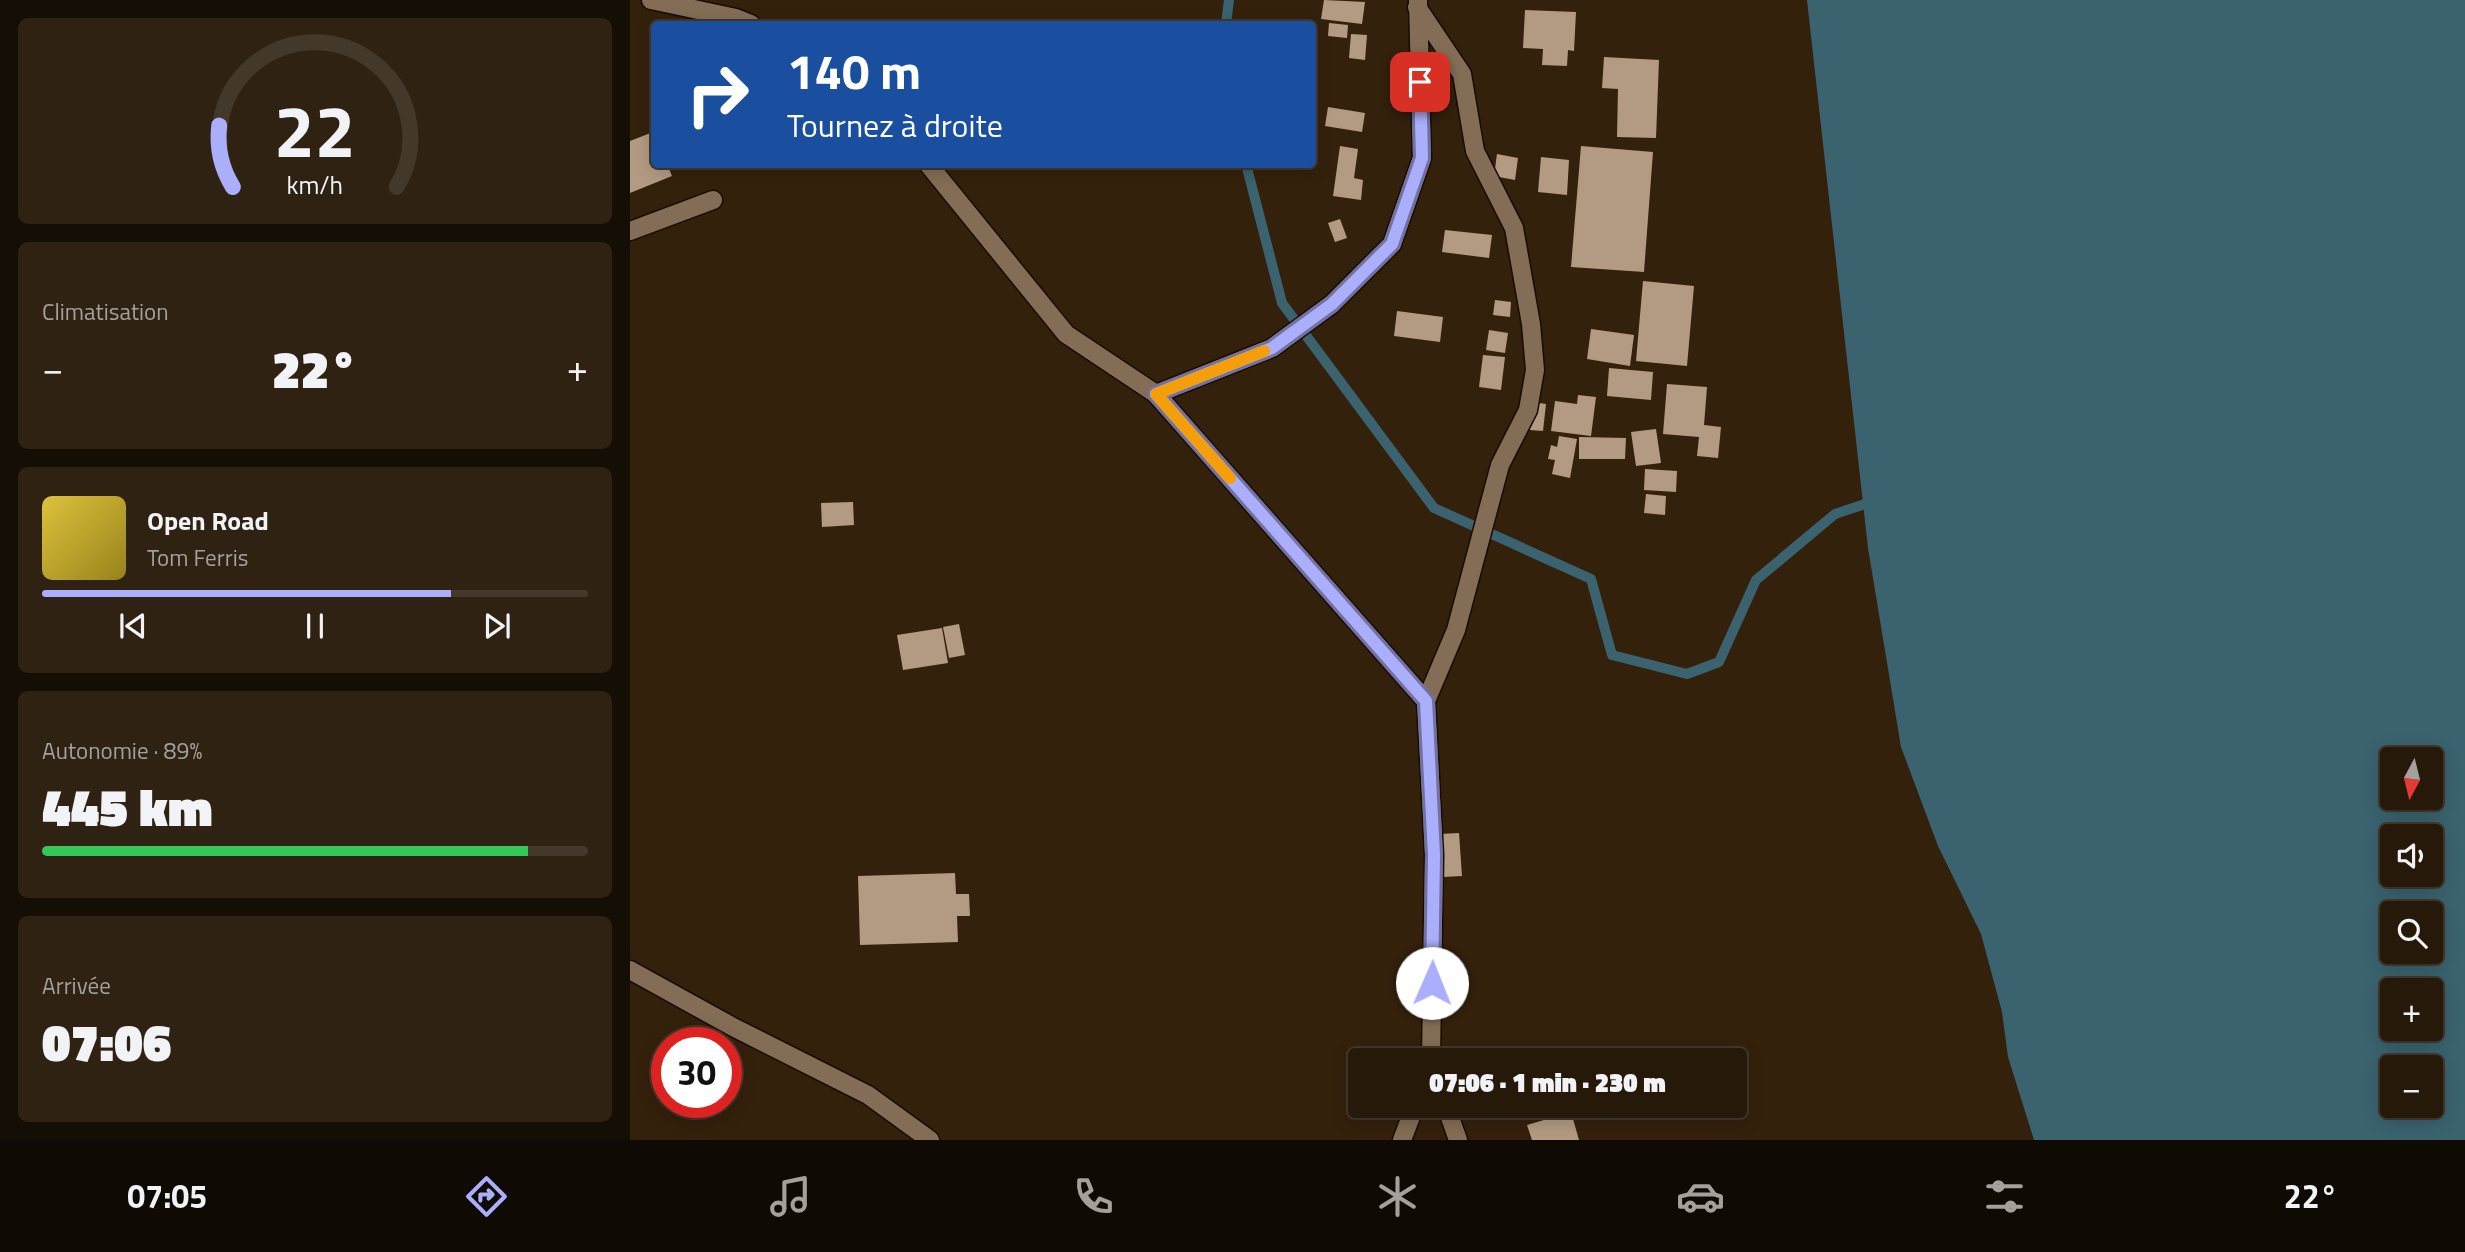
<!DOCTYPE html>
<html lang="fr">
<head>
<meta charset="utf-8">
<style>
  :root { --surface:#271909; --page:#2f2212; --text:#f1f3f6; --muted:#a4a09c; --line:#43382a; --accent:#abaffb }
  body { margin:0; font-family:"Titillium Web",sans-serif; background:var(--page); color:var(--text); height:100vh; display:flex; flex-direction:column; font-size:26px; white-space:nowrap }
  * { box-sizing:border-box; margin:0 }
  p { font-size:23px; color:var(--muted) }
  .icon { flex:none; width:38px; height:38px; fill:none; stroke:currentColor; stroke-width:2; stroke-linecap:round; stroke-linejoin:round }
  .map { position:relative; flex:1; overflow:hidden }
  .sheet { display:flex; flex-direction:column; gap:18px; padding:18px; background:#150e05; width:630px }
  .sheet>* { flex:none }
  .hud { position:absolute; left:21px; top:21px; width:665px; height:147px; border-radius:7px; box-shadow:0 4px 18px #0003,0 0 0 2px var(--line); background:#1a4fa0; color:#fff; overflow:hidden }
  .needle { width:46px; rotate:187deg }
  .controls { position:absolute; left:1750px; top:747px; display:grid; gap:14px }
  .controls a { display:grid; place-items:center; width:63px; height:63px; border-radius:7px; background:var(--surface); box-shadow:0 4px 18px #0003,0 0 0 2px var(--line); font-size:35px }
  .speed { position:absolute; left:21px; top:1027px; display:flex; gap:14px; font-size:35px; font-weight:700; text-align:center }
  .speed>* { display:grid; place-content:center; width:91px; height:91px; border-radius:50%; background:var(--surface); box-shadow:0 4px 18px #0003,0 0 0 2px var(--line); line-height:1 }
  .speed .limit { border:10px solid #d22; background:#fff; color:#111 }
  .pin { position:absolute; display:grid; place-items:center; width:60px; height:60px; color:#fff; margin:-30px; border-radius:14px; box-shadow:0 4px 10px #0006 }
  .me { position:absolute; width:77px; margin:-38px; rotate:1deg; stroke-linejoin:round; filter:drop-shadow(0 0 5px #0008) }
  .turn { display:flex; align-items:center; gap:24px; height:147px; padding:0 21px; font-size:32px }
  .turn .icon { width:91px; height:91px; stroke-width:2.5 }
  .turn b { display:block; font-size:49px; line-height:60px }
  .big { font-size:52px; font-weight:800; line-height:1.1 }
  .sheet .tile { flex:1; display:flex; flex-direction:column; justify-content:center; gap:10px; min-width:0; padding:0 24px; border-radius:10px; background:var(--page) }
  .sheet .dial { align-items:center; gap:0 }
  .dial svg { height:182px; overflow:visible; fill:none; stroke:var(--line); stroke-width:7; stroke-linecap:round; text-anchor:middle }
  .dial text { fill:var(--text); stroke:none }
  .song { display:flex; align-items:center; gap:21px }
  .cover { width:84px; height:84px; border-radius:10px; background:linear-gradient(135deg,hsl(50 70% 55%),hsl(50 70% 35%)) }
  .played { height:7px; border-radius:4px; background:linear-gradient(90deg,var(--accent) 75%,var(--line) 75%) }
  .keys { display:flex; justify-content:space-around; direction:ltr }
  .heat { display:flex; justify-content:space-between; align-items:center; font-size:38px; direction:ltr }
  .charge { height:10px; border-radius:5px; background:linear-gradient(90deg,#34c759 89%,var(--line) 0) }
  .trip { position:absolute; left:718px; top:1048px; width:399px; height:70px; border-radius:7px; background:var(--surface); box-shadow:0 4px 18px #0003,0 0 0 2px var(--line); font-weight:800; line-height:70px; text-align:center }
  .tabs { display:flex; height:112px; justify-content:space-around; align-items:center; background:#100a04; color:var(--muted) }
  .tabs .icon { width:49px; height:49px }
  .tabs .active { color:var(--accent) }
  .tabs b { font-size:32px; color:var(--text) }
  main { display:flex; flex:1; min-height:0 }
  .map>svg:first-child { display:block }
  .water { fill:#3a636f; fill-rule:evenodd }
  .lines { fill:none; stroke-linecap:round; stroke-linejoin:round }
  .stream { stroke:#3a636f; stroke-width:10 }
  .building { fill:#b39b83 }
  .minor-casing { stroke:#1b0a00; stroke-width:21 }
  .secondary-casing { stroke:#1b0a00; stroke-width:21 }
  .minor { stroke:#836d56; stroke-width:18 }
  .secondary { stroke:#836d56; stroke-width:18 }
  .route-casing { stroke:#6f72a3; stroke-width:18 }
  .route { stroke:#abaffb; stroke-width:12 }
  .slow { stroke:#f59e0b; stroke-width:12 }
</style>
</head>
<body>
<main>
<section class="sheet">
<div class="tile dial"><svg viewBox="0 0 100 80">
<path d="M14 69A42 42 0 1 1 86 69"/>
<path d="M14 69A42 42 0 0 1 8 42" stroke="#abaffb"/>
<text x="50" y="56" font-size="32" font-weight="700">22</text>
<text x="50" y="72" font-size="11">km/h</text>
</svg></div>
<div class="tile"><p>Climatisation</p>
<div class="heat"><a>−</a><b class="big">22°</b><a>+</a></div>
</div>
<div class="tile">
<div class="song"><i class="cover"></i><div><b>Open Road</b><p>Tom Ferris</p></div></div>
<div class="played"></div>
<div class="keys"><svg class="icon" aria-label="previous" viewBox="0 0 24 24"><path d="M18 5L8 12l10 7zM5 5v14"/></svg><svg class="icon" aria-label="pause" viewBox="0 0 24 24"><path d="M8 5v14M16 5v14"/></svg><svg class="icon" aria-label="next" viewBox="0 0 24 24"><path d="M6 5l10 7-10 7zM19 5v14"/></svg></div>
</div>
<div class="tile"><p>Autonomie · 89%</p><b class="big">445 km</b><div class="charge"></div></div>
<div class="tile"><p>Arrivée</p><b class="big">07:06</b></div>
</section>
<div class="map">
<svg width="1835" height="1140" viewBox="0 0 1835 1140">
  <rect width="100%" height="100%" fill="#34210c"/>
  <path class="water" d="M1177,0h658v1140h-431l-26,-83 -6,-45 -21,-78 -43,-88 -37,-99 -33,-199zM1762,760h39v38h-39zM1762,836h39v39h-39zM1762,914h39v38h-39zM1762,990h39v39h-39zM1762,1068h39v38h-39z"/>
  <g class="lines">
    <g class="stream">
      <path d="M596,24l3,-24"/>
      <path d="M616,164l36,139 152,205 157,71 21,76 75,19 32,-12 37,-82 79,-66 39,-13"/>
    </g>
  </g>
  <g class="building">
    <path d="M694,0l41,2 -3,22 -41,-5z"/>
    <path d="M895,10l51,2 -2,39 -6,-1 -1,16 -25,-1 1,-16 -20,-1z"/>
    <path d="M699,23l19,2 -1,13 -19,-2z"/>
    <path d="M721,34l16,1 -2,25 -16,-2z"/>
    <path d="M974,57l55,3 -3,78 -39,-1 1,-48 -16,-1z"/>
    <path d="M698,107l37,6 -3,19 -37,-6z"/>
    <path d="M23,132l1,32h13l5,12 -42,17v-52z"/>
    <path d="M710,146l18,3 -4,29 9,2 -2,20 -28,-4z"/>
    <path d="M951,146l72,6 -9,120 -73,-5z"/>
    <path d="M867,154l21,4 -3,22 -21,-4z"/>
    <path d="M911,157l28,3 -2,35 -29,-3z"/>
    <path d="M710,219l7,19 -12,4 -7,-19z"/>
    <path d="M815,230l47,5 -3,23 -47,-6z"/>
    <path d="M1013,281l51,5 -7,80 -51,-5z"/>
    <path d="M865,300l16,2 -1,15 -17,-2z"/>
    <path d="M767,311l46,6 -3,25 -46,-6z"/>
    <path d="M961,329l43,6 -4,31 -43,-7z"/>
    <path d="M859,330l19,3 -3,20 -19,-3z"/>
    <path d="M853,355l22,2 -4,33 -22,-3z"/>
    <path d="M979,368l44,4 -2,28 -44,-4z"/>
    <path d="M1037,384l40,3 -3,38 17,2 -3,31 -21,-2 2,-19 -36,-3z"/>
    <path d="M948,395l18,2 -5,39 -40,-5 4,-30 22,3z"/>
    <path d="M902,402l14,2 -3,27 -13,-1z"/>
    <path d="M1026,429l5,34 -25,3 -5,-34z"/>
    <path d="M929,436l18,3 -7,39 -18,-4 3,-14 -7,-1 3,-14 6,2z"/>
    <path d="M949,437l47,1 -1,21h-46z"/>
    <path d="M1015,469l32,2 -1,21 -32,-2z"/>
    <path d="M1016,494l20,2 -1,19 -21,-2z"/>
    <path d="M223,502l1,23 -32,2 -1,-24z"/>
    <path d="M329,624l6,31 -16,3 -6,-31z"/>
    <path d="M312,628l6,35 -45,7 -6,-35z"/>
    <path d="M829,833l3,43 -19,1 -3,-43z"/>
    <path d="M325,873l1,21h13l1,22h-13l1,26 -98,3 -2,-69z"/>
    <path d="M941,1112l8,28h-47l-5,-15z"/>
  </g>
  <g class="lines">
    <defs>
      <g id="minor">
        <path d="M787,7l45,67 13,77 39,77 17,96 4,46 -7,40 -28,55 -44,165 -30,71 8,154 -3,205"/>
        <path d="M0,231l83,-31"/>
        <path d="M526,394l270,307"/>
        <path d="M0,970l103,57 135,68 62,45"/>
        <path d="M816,1106l12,34"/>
        <path d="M772,1140l13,-34"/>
      </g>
      <g id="secondary">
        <path d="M21,0l85,18 15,6"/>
        <path d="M298,164l138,170 90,60 116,-46 60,-44 60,-60 30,-86 -4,-158"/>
      </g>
    </defs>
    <use href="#minor" class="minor-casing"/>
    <use href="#secondary" class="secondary-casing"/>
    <use href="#minor" class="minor"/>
    <use href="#secondary" class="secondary"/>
  </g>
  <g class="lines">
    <defs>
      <path id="route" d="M790,82l2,76 -30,86 -60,60 -60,44 -116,46 270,307 8,154 -2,128"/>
    </defs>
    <use href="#route" class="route-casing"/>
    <use href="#route" class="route"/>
    <path class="slow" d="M600,478l-74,-84 108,-43"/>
  </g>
</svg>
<div class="controls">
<a><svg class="needle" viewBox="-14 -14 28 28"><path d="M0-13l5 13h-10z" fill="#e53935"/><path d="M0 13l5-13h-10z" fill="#a4a09c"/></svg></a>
<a><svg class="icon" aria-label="sound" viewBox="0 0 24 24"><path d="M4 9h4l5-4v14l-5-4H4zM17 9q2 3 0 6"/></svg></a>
<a><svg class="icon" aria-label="search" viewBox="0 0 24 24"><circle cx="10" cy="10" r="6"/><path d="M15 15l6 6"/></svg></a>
<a>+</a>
<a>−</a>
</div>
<div class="speed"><div class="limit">30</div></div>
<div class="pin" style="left:790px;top:82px;background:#d93025"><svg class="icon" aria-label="arrive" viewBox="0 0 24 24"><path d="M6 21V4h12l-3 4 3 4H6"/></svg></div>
<svg class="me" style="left:802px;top:983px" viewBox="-20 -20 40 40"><circle r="19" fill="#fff"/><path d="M0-13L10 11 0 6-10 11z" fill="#abaffb"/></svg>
<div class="trip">07:06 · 1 min · 230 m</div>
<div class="hud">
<div class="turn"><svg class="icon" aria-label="right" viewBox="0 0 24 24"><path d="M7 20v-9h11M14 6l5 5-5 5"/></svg><div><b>140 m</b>Tournez à droite</div></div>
</div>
</div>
</main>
<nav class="tabs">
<b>07:05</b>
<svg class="icon active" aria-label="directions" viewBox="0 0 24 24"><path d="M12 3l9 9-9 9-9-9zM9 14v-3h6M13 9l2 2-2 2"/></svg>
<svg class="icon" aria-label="music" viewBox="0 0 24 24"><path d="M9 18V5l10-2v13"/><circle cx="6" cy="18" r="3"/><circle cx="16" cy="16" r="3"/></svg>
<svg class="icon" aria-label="phone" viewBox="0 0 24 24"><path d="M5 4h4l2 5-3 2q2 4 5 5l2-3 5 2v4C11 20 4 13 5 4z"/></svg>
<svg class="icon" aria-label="climate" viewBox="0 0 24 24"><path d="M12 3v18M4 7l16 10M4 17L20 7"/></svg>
<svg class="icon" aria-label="car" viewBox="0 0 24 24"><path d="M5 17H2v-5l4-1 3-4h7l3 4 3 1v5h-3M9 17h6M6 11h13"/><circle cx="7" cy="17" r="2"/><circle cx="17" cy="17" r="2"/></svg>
<svg class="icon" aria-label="filters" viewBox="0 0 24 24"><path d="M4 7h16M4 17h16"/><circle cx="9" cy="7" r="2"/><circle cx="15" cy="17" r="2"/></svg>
<b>22°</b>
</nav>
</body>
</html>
